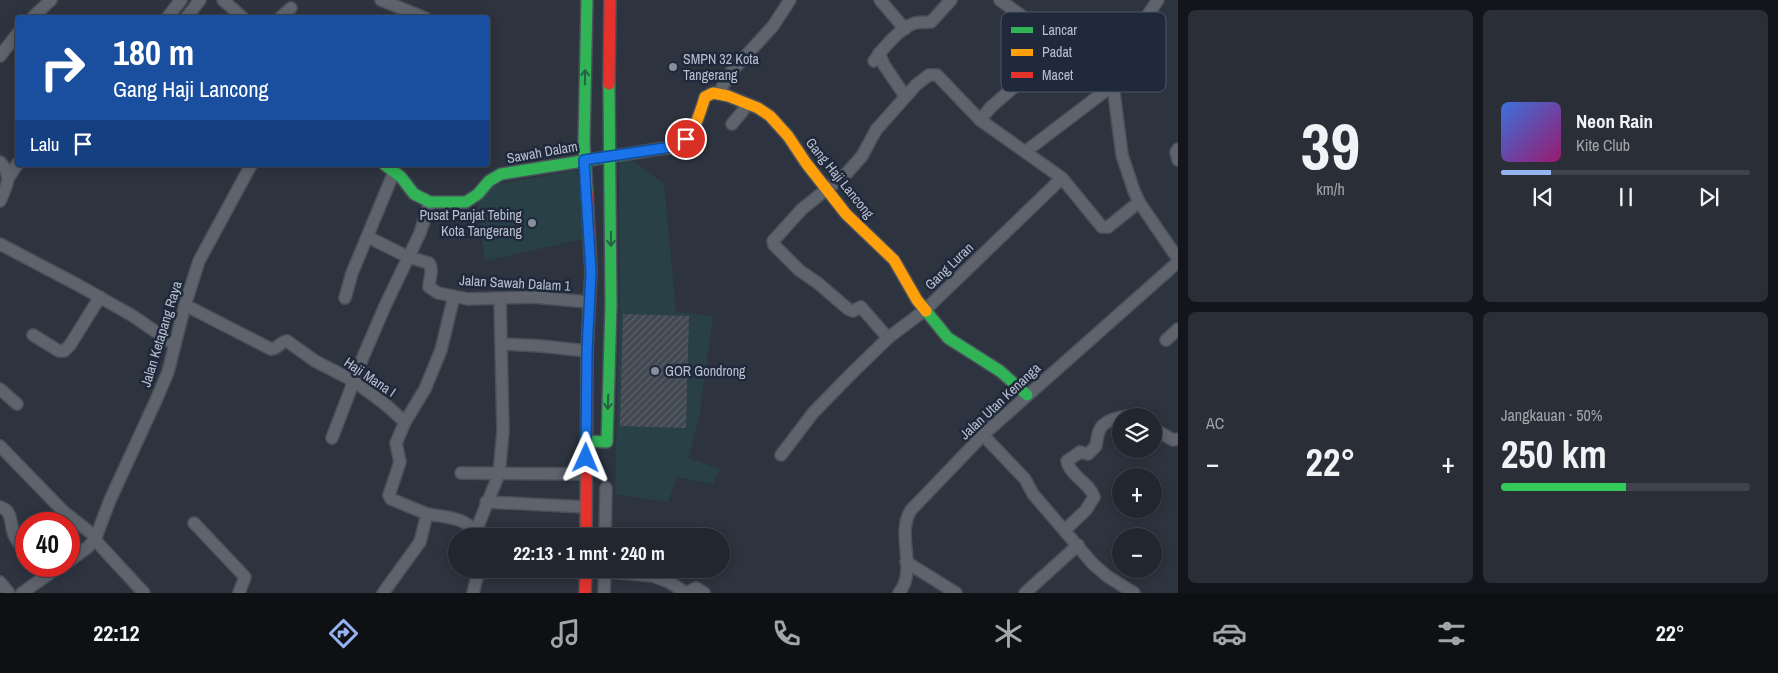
<!DOCTYPE html>
<html lang="id">
<head>
<meta charset="utf-8">
<style>
  :root { --surface:#22272f; --page:#2a2f37; --text:#f1f3f6; --muted:#a2a5aa; --line:#3f444b; --accent:#95b2f1 }
  body { margin:0; font-family:"Archivo Narrow",sans-serif; background:var(--page); color:var(--text); height:100vh; display:flex; flex-direction:column; font-size:19px; white-space:nowrap }
  * { box-sizing:border-box; margin:0 }
  p { font-size:16px; color:var(--muted) }
  .icon { flex:none; width:28px; height:28px; fill:none; stroke:currentColor; stroke-width:2; stroke-linecap:round; stroke-linejoin:round }
  .map { position:relative; flex:1; overflow:hidden }
  .drawer { display:flex; flex-direction:column; gap:10px; padding:10px; background:#13151a; width:600px }
  .drawer>* { flex:none }
  .top-card { position:absolute; left:15px; top:15px; width:475px; height:152px; border-radius:5px; box-shadow:0 2px 12px #0003,0 0 0 1px var(--line); background:#1a4fa0; color:#fff; overflow:hidden }
  .fabs { position:absolute; left:1112px; top:408px; display:grid; gap:10px }
  .fabs a { display:grid; place-items:center; width:50px; height:50px; border-radius:50%; background:var(--surface); box-shadow:0 2px 12px #0003,0 0 0 1px var(--line); font-size:25px }
  .speed { position:absolute; left:15px; top:512px; display:flex; gap:10px; font-size:25px; font-weight:700; text-align:center }
  .speed>* { display:grid; place-content:center; width:65px; height:65px; border-radius:50%; background:var(--surface); box-shadow:0 2px 12px #0003,0 0 0 1px var(--line); line-height:1 }
  .speed .limit { border:8px solid #d22; background:#fff; color:#111 }
  .pin { position:absolute; display:grid; place-items:center; width:42px; height:42px; color:#fff; margin:-21px; border:2px solid #fff; border-radius:50%; box-shadow:0 1px 5px #0007 }
  .me { position:absolute; width:55px; margin:-28px; rotate:1deg; stroke-linejoin:round; filter:drop-shadow(0 0 4px #0008) }
  .turn { display:flex; align-items:center; gap:18px; height:105px; padding:0 15px; font-size:22px }
  .turn .icon { width:65px; height:65px; stroke-width:2.5 }
  .turn b { display:block; font-size:35px; line-height:42px }
  .then { display:flex; align-items:center; height:48px; padding:0 15px; background:#0003; gap:10px; font-size:19px }
  .big { font-size:38px; font-weight:700; line-height:1.1 }
  .drawer .tile { flex:1; display:flex; flex-direction:column; justify-content:center; gap:8px; min-width:0; padding:0 18px; border-radius:8px; background:var(--page) }
  .drawer .dial { align-items:center; gap:0 }
  .dial b { font-size:65px; line-height:1 }
  .song { display:flex; align-items:center; gap:15px }
  .cover { width:60px; height:60px; border-radius:8px; background:linear-gradient(135deg,hsl(220 70% 55%),hsl(320 70% 35%)) }
  .played { height:5px; border-radius:2px; background:linear-gradient(90deg,var(--accent) 20%,var(--line) 20%) }
  .keys { display:flex; justify-content:space-around; direction:ltr }
  .heat { display:flex; justify-content:space-between; align-items:center; font-size:28px; direction:ltr }
  .charge { height:8px; border-radius:4px; background:linear-gradient(90deg,#34c759 50%,var(--line) 0) }
  .drawer .tiles { flex:1; display:grid; gap:10px; grid-template-columns:repeat(2,1fr) }
  .trip { position:absolute; left:448px; top:528px; width:282px; height:50px; border-radius:25px; background:var(--surface); box-shadow:0 2px 12px #0003,0 0 0 1px var(--line); font-weight:700; line-height:50px; text-align:center }
  .menu { display:flex; height:80px; justify-content:space-around; align-items:center; background:#0e1013; color:var(--muted) }
  .menu .icon { width:35px; height:35px }
  .menu .on { color:var(--accent) }
  .menu b { font-size:22px; color:var(--text) }
  main { display:flex; flex:1; min-height:0 }
  .map>svg:first-child { display:block }
  .park { fill:#284046 }
  .building { fill:url(#building-hatch) }
  .lines { fill:none; stroke-linecap:round; stroke-linejoin:round }
  .street-casing { stroke:#4b515b; stroke-width:14 }
  .fast-casing { stroke:#4b515b; stroke-width:14 }
  .slow-casing { stroke:#4b515b; stroke-width:14 }
  .jam-casing { stroke:#4b515b; stroke-width:14 }
  .street { stroke:#5e636c; stroke-width:11 }
  .fast { stroke:#30b455; stroke-width:11 }
  .slow { stroke:#ff9f0a; stroke-width:11 }
  .jam { stroke:#e5322d; stroke-width:11 }
  .oneway { stroke:#266145 }
  .route-casing { stroke:#114b97; stroke-width:12 }
  .route { stroke:#1a73e8; stroke-width:9 }
  .poi-dot { fill:#878f9d; stroke:#1f293b; stroke-width:2 }
  .labels { text-anchor:middle; dominant-baseline:central; stroke-width:5; stroke-linejoin:round; paint-order:stroke }
  .poi-label { font-size:14px; fill:#b8c0cf; stroke:#1f293b; text-anchor:start }
  .street-label { font-size:14px; fill:#b8c0cf; stroke:#1f293b }
  .key { fill:#1f293b; stroke:#4d5667; stroke-width:1 }
  .key-label { font-size:14px; fill:#b8c0cf }
</style>
</head>
<body>
<main>
<div class="map">
<svg width="1178" height="593" viewBox="0 0 1178 593">
  <defs>
    <pattern id="building-hatch" width="6" height="6" patternUnits="userSpaceOnUse" patternTransform="scale(1.25)"><rect width="6" height="6" fill="#424852"/><path d="M-1 1l2-2M0 6l6-6M5 7l2-2" fill="none" stroke="#5b616a"/></pattern>
  </defs>
  <rect width="100%" height="100%" fill="#2d343f"/>
  <g class="park">
    <path d="M619,158l16,4 29,22 12,128 37,4 -14,101 -11,41 32,11 -7,15 -36,-7 -9,25 -53,-8 5,-199z"/>
    <path d="M577,170l6,37v32l-98,22 -7,-58 14,-18z"/>
  </g>
  <path class="building" d="M623,314l66,2 -3,112 -66,-2z"/>
  <g class="lines">
    <defs>
      <g id="street">
        <path d="M223,0l20,18"/>
        <path d="M381,0l44,18"/>
        <path d="M880,0l25,29"/>
        <path d="M1000,0l90,66 23,14"/>
        <path d="M1158,0l-39,57 -5,12 -1,16 9,70 12,36 5,11 39,57"/>
        <path d="M32,18l19,-18"/>
        <path d="M167,18l14,-18"/>
        <path d="M186,18l14,-18"/>
        <path d="M280,18l11,-10"/>
        <path d="M879,53l5,12 21,31"/>
        <path d="M0,56l18,-23"/>
        <path d="M874,61c8,-12 27,-34 41,-38 5,-1 11,-1 16,-1l20,-22"/>
        <path d="M718,94l13,-22 42,-46 17,-26"/>
        <path d="M980,120l11,-13 23,-20 41,-47"/>
        <path d="M732,124l10,-12 5,-8"/>
        <path d="M1178,149l-2,3 2,8"/>
        <path d="M1025,152l88,-67"/>
        <path d="M0,162c13,13 7,24 0,39"/>
        <path d="M9,177l9,-14"/>
        <path d="M368,237l40,20 21,6c5,7 0,16 0,24l9,6 30,6 65,-2 56,5"/>
        <path d="M0,244l78,41 55,31 42,29"/>
        <path d="M345,298l7,-25 42,-101"/>
        <path d="M185,305l86,44c7,0 9,-7 16,-8l28,20 39,20 32,24 19,17 -9,21 4,19 -11,33 2,4 36,15 -7,28 -37,51"/>
        <path d="M33,335l26,16h5l6,-6 30,-48"/>
        <path d="M888,338l-27,-31 -8,4 -5,-2 -29,-25 -20,-14 -25,-25 -1,-4 29,-32 45,-36 15,-17 14,-26 40,-45 13,-10h8l43,45 82,58 40,49h6l31,-25"/>
        <path d="M1166,340l12,-11"/>
        <path d="M502,344l39,2 46,5"/>
        <path d="M0,389l17,15"/>
        <path d="M1126,416h10"/>
        <path d="M405,422l20,-33 16,-39 13,-54"/>
        <path d="M1154,429l19,11 5,-1"/>
        <path d="M983,435l42,44 8,15 60,70 14,12 27,17"/>
        <path d="M332,438l31,-81 22,-51 35,-73 10,-31"/>
        <path d="M0,446l64,66 32,25"/>
        <path d="M781,455l32,-42 36,-37 39,-38 37,-28 137,-132"/>
        <path d="M461,473l125,1"/>
        <path d="M486,502l100,5"/>
        <path d="M0,507c13,3 10,18 14,28 3,7 8,12 12,18"/>
        <path d="M427,514c16,3 44,3 48,22"/>
        <path d="M194,523l51,54 -6,16"/>
        <path d="M1065,530l21,-20 8,-13c-4,-14 -24,-21 -27,-36l13,-9 8,2 8,-8c2,-19 5,-24 25,-29"/>
        <path d="M475,533l24,-59 4,-43 -3,-133"/>
        <path d="M605,536l1,-48"/>
        <path d="M95,540l49,53"/>
        <path d="M69,561l19,-14 8,-10 14,-37 47,-102 11,-26 17,-67 14,-44 52,-96"/>
        <path d="M906,562l50,31"/>
        <path d="M37,566l8,10"/>
        <path d="M580,569l73,7 16,6 17,11 10,-5 8,5"/>
        <path d="M0,582l9,11"/>
        <path d="M22,593l38,-27"/>
        <path d="M473,593l6,-24"/>
        <path d="M604,593l1,-24"/>
        <path d="M899,593c3,-4 6,-9 7,-15 5,-22 -8,-47 5,-68l72,-75 195,-173"/>
        <path d="M1025,593l53,-48"/>
      </g>
      <g id="fast">
        <path d="M385,165l16,12 13,17 16,8h36l12,-8 11,-13 12,-7 151,-24"/>
        <path d="M587,192l-3,-49 3,-143"/>
        <path d="M926,311l22,27 52,33 27,24"/>
        <path d="M586,441l21,1 4,-137 -2,-221"/>
      </g>
      <path id="slow" d="M652,150c8,-2 21,-1 27,-5 15,-10 21,-32 26,-48l8,-4 15,3 30,12 12,8 18,20 18,27 40,51 48,46 23,40 9,11"/>
      <g id="jam">
        <path d="M609,84l1,-84"/>
        <path d="M586,536l1,-185 4,-79 -4,-80"/>
        <path d="M585,593l1,-24"/>
      </g>
    </defs>
    <use href="#street" class="street-casing"/>
    <use href="#fast" class="fast-casing"/>
    <use href="#slow" class="slow-casing"/>
    <use href="#jam" class="jam-casing"/>
    <use href="#street" class="street"/>
    <use href="#fast" class="fast"/>
    <use href="#slow" class="slow"/>
    <use href="#jam" class="jam"/>
  </g>
  <defs><path id="oneway-shaft" d="M-6 0H5M1.5-3L5.5 0L1.5 3" fill="none" stroke-width="1.6" stroke-linecap="round" stroke-linejoin="round" transform="scale(1.25)"/></defs>
  <g class="oneway">
    <use href="#oneway-shaft" transform="translate(585 77) rotate(-89)"/>
    <use href="#oneway-shaft" transform="translate(611 239) rotate(90)"/>
    <use href="#oneway-shaft" transform="translate(608 402) rotate(92)"/>
  </g>
  <g class="lines">
    <defs>
      <path id="route" d="M586,458l1,-107 4,-79 -7,-112 94,-14 8,-7"/>
    </defs>
    <use href="#route" class="route-casing"/>
    <use href="#route" class="route"/>
  </g>
  <g class="poi-dot">
    <circle cx="673" cy="67" r="5"/>
    <circle cx="532" cy="223" r="5"/>
    <circle cx="655" cy="371" r="5"/>
  </g>
  <g class="labels">
    <g class="poi-label">
      <text x="683" y="59">SMPN 32 Kota<tspan x="683" dy="16">Tangerang</tspan></text>
      <text x="522" y="215" text-anchor="end">Pusat Panjat Tebing<tspan x="522" dy="16">Kota Tangerang</tspan></text>
      <text x="665" y="371">GOR Gondrong</text>
    </g>
    <g class="street-label">
      <text transform="translate(542 152) rotate(-10)">Sawah Dalam</text>
      <text transform="translate(840 178) rotate(51)">Gang Haji Lancong</text>
      <text transform="translate(949 266) rotate(-44)">Gang Luran</text>
      <text transform="translate(515 283) rotate(3)">Jalan Sawah Dalam 1</text>
      <text transform="translate(161 334) rotate(-73)">Jalan Ketapang Raya</text>
      <text transform="translate(370 377) rotate(34)">Haji Mana I</text>
      <text transform="translate(1000 401) rotate(-43)">Jalan Utan Kenanga</text>
    </g>
  </g>
  <rect x="1001" y="12" width="165" height="80" rx="8" class="key"/>
  <rect x="1011" y="27" width="22" height="6" fill="#30b455"/>
  <rect x="1011" y="49" width="22" height="7" fill="#ff9f0a"/>
  <rect x="1011" y="72" width="22" height="6" fill="#e5322d"/>
  <g class="key-label">
    <text x="1042" y="35">Lancar</text>
    <text x="1042" y="57">Padat</text>
    <text x="1042" y="80">Macet</text>
  </g>
</svg>
<div class="fabs">
<a><svg class="icon" aria-label="layers" viewBox="0 0 24 24"><path d="M12 4l9 5-9 5-9-5zM3 14l9 5 9-5"/></svg></a>
<a>+</a>
<a>−</a>
</div>
<div class="speed"><div class="limit">40</div></div>
<div class="pin" style="left:686px;top:139px;background:#d93025"><svg class="icon" aria-label="arrive" viewBox="0 0 24 24"><path d="M6 21V4h12l-3 4 3 4H6"/></svg></div>
<svg class="me" style="left:586px;top:458px" viewBox="-20 -20 40 40"><path d="M0-17L14 15 0 8-14 15z" fill="#1a73e8" stroke="#fff" stroke-width="4"/></svg>
<div class="trip">22:13 · 1 mnt · 240 m</div>
<div class="top-card">
<div class="turn"><svg class="icon" aria-label="right" viewBox="0 0 24 24"><path d="M7 20v-9h11M14 6l5 5-5 5"/></svg><div><b>180 m</b>Gang Haji Lancong</div></div>
<div class="then">Lalu<svg class="icon" aria-label="arrive" viewBox="0 0 24 24"><path d="M6 21V4h12l-3 4 3 4H6"/></svg></div>
</div>
</div>
<section class="drawer">
<div class="tiles">
<div class="tile dial"><b>39</b><p>km/h</p></div>
<div class="tile">
<div class="song"><i class="cover"></i><div><b>Neon Rain</b><p>Kite Club</p></div></div>
<div class="played"></div>
<div class="keys"><svg class="icon" aria-label="previous" viewBox="0 0 24 24"><path d="M18 5L8 12l10 7zM5 5v14"/></svg><svg class="icon" aria-label="pause" viewBox="0 0 24 24"><path d="M8 5v14M16 5v14"/></svg><svg class="icon" aria-label="next" viewBox="0 0 24 24"><path d="M6 5l10 7-10 7zM19 5v14"/></svg></div>
</div>
<div class="tile"><p>AC</p>
<div class="heat"><a>−</a><b class="big">22°</b><a>+</a></div>
</div>
<div class="tile"><p>Jangkauan · 50%</p><b class="big">250 km</b><div class="charge"></div></div>
</div>
</section>
</main>
<nav class="menu">
<b>22:12</b>
<svg class="icon on" aria-label="directions" viewBox="0 0 24 24"><path d="M12 3l9 9-9 9-9-9zM9 14v-3h6M13 9l2 2-2 2"/></svg>
<svg class="icon" aria-label="music" viewBox="0 0 24 24"><path d="M9 18V5l10-2v13"/><circle cx="6" cy="18" r="3"/><circle cx="16" cy="16" r="3"/></svg>
<svg class="icon" aria-label="phone" viewBox="0 0 24 24"><path d="M5 4h4l2 5-3 2q2 4 5 5l2-3 5 2v4C11 20 4 13 5 4z"/></svg>
<svg class="icon" aria-label="climate" viewBox="0 0 24 24"><path d="M12 3v18M4 7l16 10M4 17L20 7"/></svg>
<svg class="icon" aria-label="car" viewBox="0 0 24 24"><path d="M5 17H2v-5l4-1 3-4h7l3 4 3 1v5h-3M9 17h6M6 11h13"/><circle cx="7" cy="17" r="2"/><circle cx="17" cy="17" r="2"/></svg>
<svg class="icon" aria-label="filters" viewBox="0 0 24 24"><path d="M4 7h16M4 17h16"/><circle cx="9" cy="7" r="2"/><circle cx="15" cy="17" r="2"/></svg>
<b>22°</b>
</nav>
</body>
</html>
